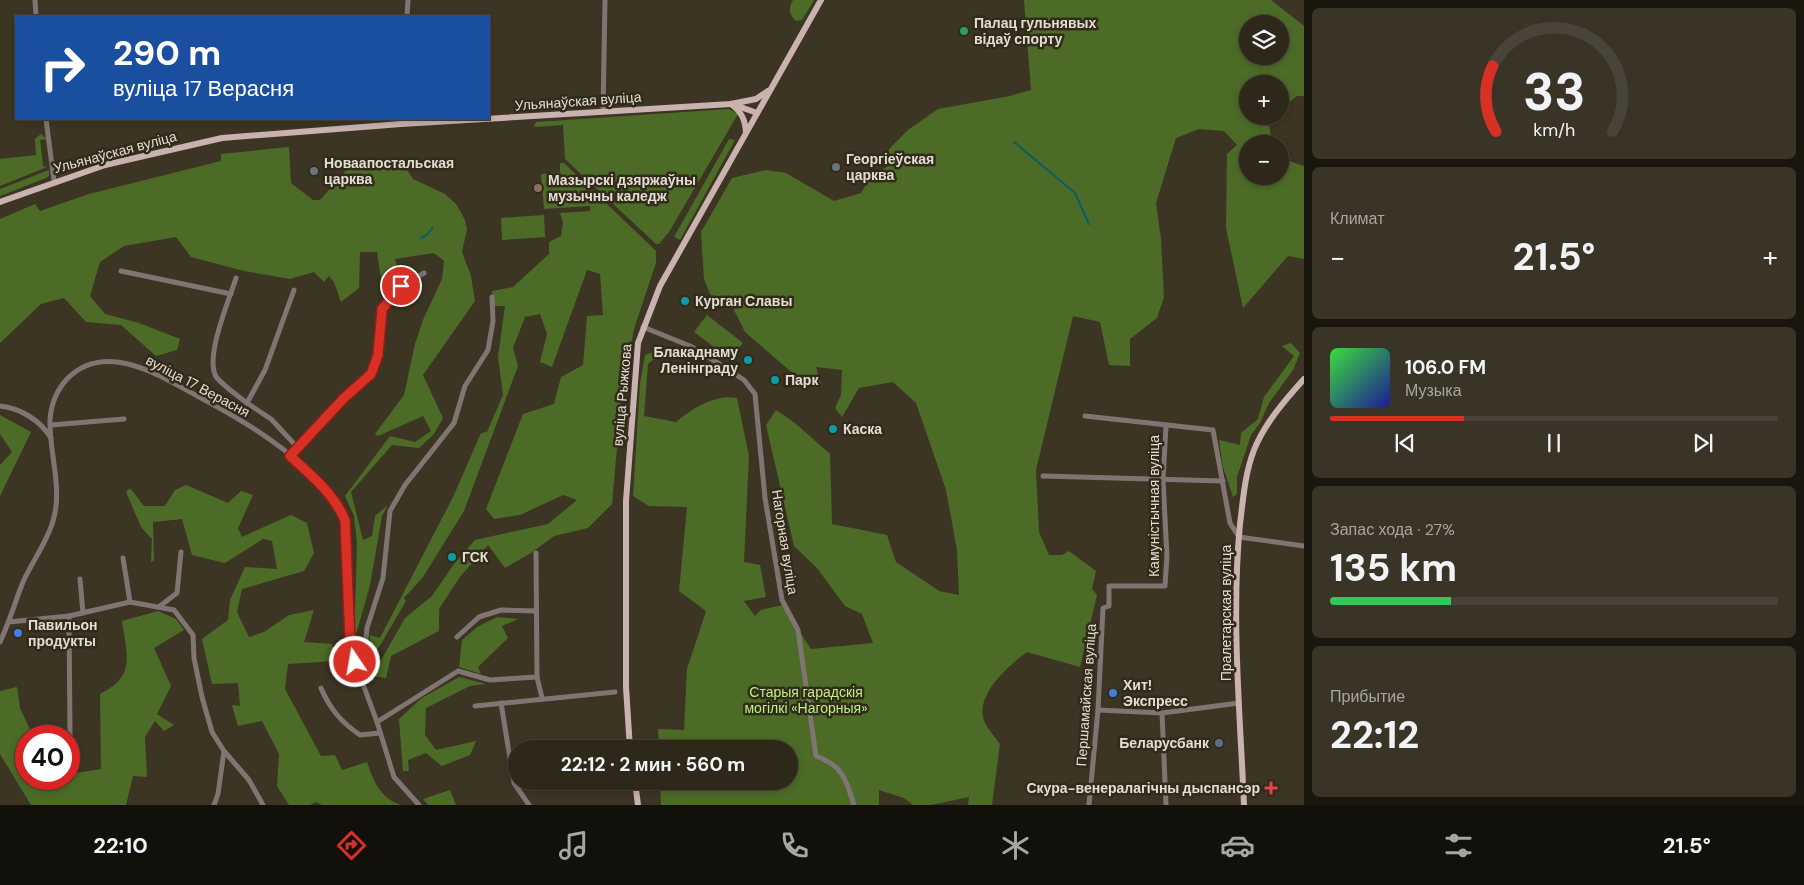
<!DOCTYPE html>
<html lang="ru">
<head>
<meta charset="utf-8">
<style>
  :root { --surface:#2e281a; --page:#3a3427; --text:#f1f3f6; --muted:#a7a6a2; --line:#494439; --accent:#d93025 }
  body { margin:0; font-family:"DM Sans",sans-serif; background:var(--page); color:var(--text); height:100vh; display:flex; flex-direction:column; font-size:19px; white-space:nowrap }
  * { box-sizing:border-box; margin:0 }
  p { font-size:16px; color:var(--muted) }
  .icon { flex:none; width:28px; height:28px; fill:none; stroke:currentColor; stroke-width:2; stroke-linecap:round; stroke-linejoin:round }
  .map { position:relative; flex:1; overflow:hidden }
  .drawer { display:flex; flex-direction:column; gap:8px; padding:8px; background:#19160e; width:500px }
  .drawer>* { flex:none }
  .hud { position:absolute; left:15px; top:15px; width:475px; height:105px; border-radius:0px; box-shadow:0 2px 8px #0003,0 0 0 1px var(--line); background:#1a4fa0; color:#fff; overflow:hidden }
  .tools { position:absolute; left:1239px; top:15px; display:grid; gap:10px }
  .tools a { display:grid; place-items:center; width:50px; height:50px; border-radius:50%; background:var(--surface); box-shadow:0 2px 8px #0003,0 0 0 1px var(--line); font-size:25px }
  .speed { position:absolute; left:15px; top:725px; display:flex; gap:10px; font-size:25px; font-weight:700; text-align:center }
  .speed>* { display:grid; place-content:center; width:65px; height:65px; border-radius:50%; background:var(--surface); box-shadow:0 2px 8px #0003,0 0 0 1px var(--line); line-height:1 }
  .speed .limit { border:8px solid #d22; background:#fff; color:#111 }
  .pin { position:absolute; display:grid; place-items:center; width:42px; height:42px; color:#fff; margin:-21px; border:2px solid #fff; border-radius:50%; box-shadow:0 1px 5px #0007 }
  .me { position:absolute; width:55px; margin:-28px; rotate:348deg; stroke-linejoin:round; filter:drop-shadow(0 0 4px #0008) }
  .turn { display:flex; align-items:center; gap:18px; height:105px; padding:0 15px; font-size:22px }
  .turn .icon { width:65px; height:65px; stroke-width:2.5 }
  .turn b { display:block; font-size:35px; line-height:42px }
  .big { font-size:38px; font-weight:700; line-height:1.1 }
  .drawer .tile { flex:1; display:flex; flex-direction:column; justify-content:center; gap:8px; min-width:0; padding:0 18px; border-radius:8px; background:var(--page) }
  .drawer .dial { align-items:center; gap:0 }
  .dial svg { height:130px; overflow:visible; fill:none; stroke:var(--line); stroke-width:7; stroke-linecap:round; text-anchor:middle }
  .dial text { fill:var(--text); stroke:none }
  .song { display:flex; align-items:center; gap:15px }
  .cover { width:60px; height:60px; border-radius:8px; background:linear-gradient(135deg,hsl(120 70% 55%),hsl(240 70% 35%)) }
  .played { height:5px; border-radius:2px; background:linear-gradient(90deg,var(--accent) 30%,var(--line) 30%) }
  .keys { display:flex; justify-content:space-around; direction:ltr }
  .heat { display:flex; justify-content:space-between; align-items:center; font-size:28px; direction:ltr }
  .charge { height:8px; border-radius:4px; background:linear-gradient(90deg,#34c759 27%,var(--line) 0) }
  .trip { position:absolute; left:508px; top:740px; width:290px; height:50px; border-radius:25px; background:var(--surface); box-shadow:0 2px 8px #0003,0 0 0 1px var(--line); font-weight:700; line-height:50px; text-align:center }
  .menu { display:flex; height:80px; justify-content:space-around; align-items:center; background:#12100a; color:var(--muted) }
  .menu .icon { width:35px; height:35px }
  .menu .current { color:var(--accent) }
  .menu b { font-size:22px; color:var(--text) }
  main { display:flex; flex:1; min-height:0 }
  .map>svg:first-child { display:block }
  .green { fill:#4c6b27; fill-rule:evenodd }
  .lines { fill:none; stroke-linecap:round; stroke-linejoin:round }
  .stream { stroke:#086064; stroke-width:2 }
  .minor { stroke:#807573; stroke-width:5 }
  .major { stroke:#c9b2af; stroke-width:6 }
  .route-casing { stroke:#8d1f18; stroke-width:12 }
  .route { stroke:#d93025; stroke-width:9 }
  .leisure-dot { fill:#2e9e5b; stroke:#332b1a; stroke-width:2 }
  .worship-dot { fill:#6b7280; stroke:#332b1a; stroke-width:2 }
  .education-dot { fill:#8d6e63; stroke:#332b1a; stroke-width:2 }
  .culture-dot { fill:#0f9aa8; stroke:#332b1a; stroke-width:2 }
  .shop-dot { fill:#3f7fe0; stroke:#332b1a; stroke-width:2 }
  .service-dot { fill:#5c6f8a; stroke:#332b1a; stroke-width:2 }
  .health-dot { fill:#e0444e; stroke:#332b1a; stroke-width:2 }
  .labels { text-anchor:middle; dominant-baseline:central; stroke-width:5; stroke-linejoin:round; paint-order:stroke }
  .poi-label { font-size:14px; font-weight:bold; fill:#e2ddd2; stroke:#332b1a; text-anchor:start }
  .street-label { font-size:14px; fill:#e2ddd2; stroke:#332b1a }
  .park-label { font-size:14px; fill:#b9f080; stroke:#332b1a }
</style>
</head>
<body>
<main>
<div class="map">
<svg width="1304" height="805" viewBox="0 0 1304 805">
  <rect width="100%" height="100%" fill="#3d3523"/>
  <g class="green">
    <path d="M793,0h21l-12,20 -6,1c-7,-6 -8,-13 -3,-21z"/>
    <path d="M1024,0h247l33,26v70h-7l-17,13v-25h-32v32h27l-6,9 3,19h-24v32h32v-18l24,8v93l-16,-3 -45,52 -17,-80 1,-74 10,-9 -13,-14 -25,-2 -23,9 -20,65 5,36 3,58 -7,21 -27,21v27l-21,-1 -9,-43 -27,-6 -37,154 3,62 10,23h13l7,-4 27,20 -4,18 5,6 -17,72 -53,-15c-19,14 -56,46 -41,73 4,7 10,13 14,19l-8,61h-24l1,-8 -38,8h-18l-9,-7 -25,-8v15h-218l-1,-24h129v-32h-130l-1,-20 26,1 3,-61 19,-58 -27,-20 8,-84 -38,-1 -16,-10 7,-112 5,-29 19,-7 -2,5 -14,11 -4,52 32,6c16,-13 39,-28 61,-24l12,58 -5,106 16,3 6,32 -22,4 11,15 6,-6 21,-5 29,44 62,-6 -11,-29 -17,-8 -28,-38 -23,-22 -28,-121 10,-15 19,13 35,31 2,70 55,11 9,27 43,29 20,4 -2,-45 -11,-60 -30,-87 -23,-21 -34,6 -17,29 -7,-9 6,-13 1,-25 -26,-3 5,16 -5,5 -27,-18 -44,-38 -13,-26h-17l-11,-27 -3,-47 31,-54 34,-8 20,3 48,28 27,-8 12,-19 14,-7 2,-18 19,-19 30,-21 72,-13 21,-6zM1248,24h32v32h-32z"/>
    <path d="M729,109l9,5 -69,118 -10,12h-3l-91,-85 -2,-34 -29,2 2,-5z"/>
    <path d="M41,134l6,5 -7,1 3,26 4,1 -47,19v-27l36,-4 -1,-16z"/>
    <path d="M729,139l6,1 -55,100 -6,-3z"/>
    <path d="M289,147l2,36 22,17h7l27,-31 25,-8 25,2 9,5 7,11 32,15 12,11 8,15 2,9 -5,23 9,24 4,25 -52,74 20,43 -9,16 -15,14 -27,-3 -41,47 12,48 9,-4 3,-20 13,-11 -6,11 -12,69 -16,57 3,-99 -3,-27 -9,-20 45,-60 25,6 16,-11 -8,-15 -45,20 -3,-2 29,-39 11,-51 8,-24 19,-41 2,-18 -10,-8 -39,6 6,22 -19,4 -5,-33h-17l-1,36 -18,14 -7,-20 -5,-6 -5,6 -10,-10 -24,7 -46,-8 -53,-14 -15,-20 -52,9 -24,16 -10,34 15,18 34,9 41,16 -3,11 -21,6 -35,-31 -35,-3 -22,-24 -23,6 -41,39v-124l35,-15 5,7 49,-17 132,-33v-7z"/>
    <path d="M560,163h4l92,88v12l-22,66 -7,38 -3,1 -12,136 -24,24 -34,8 -23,17 -26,15 -17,-23 -29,33 -20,31v22l-48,25 -5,22 -14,-2 33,-58 27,-22 22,-32 21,-24 73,-16 29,-24 -14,-5 -43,20 -26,4 -8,-10 37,-95 31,-10 7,-27 22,-12 4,-49 16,-1 -3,-41 -13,-4 -35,97 -12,-5 7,-28 -7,-20 -15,3 -12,31 5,18 -54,145 -41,66 -19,21 2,3 -35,60 -3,-2 2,-24 10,3 73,-141 28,-64 6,-1 16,-37 -5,-38 7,-51h-11l-2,-15 21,-4 36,-33v-12l12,-6 2,-13 -3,-10 30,-2v-5l-46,3 -3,-35 19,-2z"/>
    <path d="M49,170v6l-3,2 -46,18v-7z"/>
    <path d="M544,215l1,22 -43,3 -1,-22z"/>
    <path d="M707,315l36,28 -13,16 -36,-27z"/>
    <path d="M1291,343l9,10 -7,17 -24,33 -9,20 -9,12 -14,42v17l-4,3 -10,-30 -4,-27 21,5 1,-12 17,-14 6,-22 30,-41 -12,-10z"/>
    <path d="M0,415l31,17 -31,64v-31l12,-13 -12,-18z"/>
    <path d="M186,485l42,18 13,-12 12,4 -15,33 4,9 49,-22 16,8 7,30 -10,18 -62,18 -5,23 12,25 15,-5 25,-17 25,-5 -10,32 28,2 4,17 -48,3 -3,25 36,67 14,-1 7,15 25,-8c7,20 13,36 34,43h-79l-6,-3 -6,3h-21l-12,-19 2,-32 -17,-33 -24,5 -6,-21 8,1 -2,-23 -26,1 -10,-45 26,-19 2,-20 15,-33 32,2 -5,-28 -9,-2 -38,24 -33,-8 -10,-36 -29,3 1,38 -3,2 1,-23 -11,-12 -15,-35 4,-4 14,18h21l10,-16z"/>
    <path d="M158,611l18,8 8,11 -30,18 17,38 -14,28 17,11 -10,6 -9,-10 -10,16 2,40 -14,-1 -7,29h-95l-31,-51v-63l17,-4 3,21 13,28h-7v43h43v-5l32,-5 -1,-75c36,-18 27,-38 22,-73z"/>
    <path d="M497,617l21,2 -16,7 6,12 -30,29 3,7 -22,-7 3,-27 15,-13z"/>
    <path d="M459,677l27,7 -16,2 -44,22 -1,27 11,15 40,-9 -6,14 -28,11 -16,-13 -18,7 1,11h-6l-4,-52 23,-21z"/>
    <path d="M450,790l6,15h-28l-5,-6z"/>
  </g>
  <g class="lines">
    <g class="stream">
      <path d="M1014,142l61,51 14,31"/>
      <path d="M421,238l6,-3 6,-8"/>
    </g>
    <g class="minor">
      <path d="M35,0l1,16"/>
      <path d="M407,16l1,-16"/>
      <path d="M603,112l2,-112"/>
      <path d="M46,119l8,62"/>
      <path d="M121,271l110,23"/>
      <path d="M236,278c-6,20 -33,82 -19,100 8,9 20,17 30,25"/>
      <path d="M643,327l47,19 28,17 26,17 11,14 10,104 17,102 16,30 18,126c27,10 30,23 38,49"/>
      <path d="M0,406c20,2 40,14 51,32"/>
      <path d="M1085,416l128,14 17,93 9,14 65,9"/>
      <path d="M51,425l73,-6"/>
      <path d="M298,448l46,-50 27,-24 7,-19 4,-46 19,-23 23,-13"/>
      <path d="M290,456l8,-8 -27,-29 -24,-16 18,-33 29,-80"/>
      <path d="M1043,476l180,5"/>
      <path d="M536,553l1,124 5,21"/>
      <path d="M123,558l7,44"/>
      <path d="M80,579l3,34"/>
      <path d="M160,606l17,-13 4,-41"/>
      <path d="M9,622l60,-6 61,-14 44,8 19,25 1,23 8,39 10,35 12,19 25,29 14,25"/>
      <path d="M457,637l22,-20 22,-7 35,1"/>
      <path d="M0,642c9,-19 15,-40 23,-60 9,-20 24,-40 30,-61 10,-32 -4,-69 -3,-101 1,-16 6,-29 17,-41 39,-40 95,-2 134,19 51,27 119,68 144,122l5,122 5,20 22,60 17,55 25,28"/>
      <path d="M362,677l5,-49 16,-50 7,-67 15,-26 49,-62 11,-37 23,-36 5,-29 -1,-24"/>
      <path d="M321,688c9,21 20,34 39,47l20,-2"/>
      <path d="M501,703l13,80 15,22"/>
      <path d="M475,706l140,-14"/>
      <path d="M1098,710l64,3 77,-10"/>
      <path d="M1162,713l4,92"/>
      <path d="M377,722l81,-51 32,9 47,-3"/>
      <path d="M65,736l5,-1 -1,-119"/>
      <path d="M214,805l4,-11 6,-43"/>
      <path d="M1089,805l9,-95 5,-102 6,-2v-20h56l2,-30 -4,-76 3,-54"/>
    </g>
    <g class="major">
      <path d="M731,104c11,8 14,16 15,28"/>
      <path d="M735,105l22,8"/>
      <path d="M0,202l105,-37 117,-27 179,-14 330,-20 25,-5 12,-8"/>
      <path d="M630,749l-4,-62v-186l12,-158 22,-57 161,-286"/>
      <path d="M635,781l3,24"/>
      <path d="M1244,805c-4,-93 -13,-188 -4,-281 3,-24 5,-51 14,-74 11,-27 31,-50 50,-71"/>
    </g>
  </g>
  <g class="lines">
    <defs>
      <path id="route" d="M355,662l-5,-20 -5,-122c-12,-27 -33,-44 -55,-64l54,-58 27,-24 7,-19 4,-46 19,-23"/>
    </defs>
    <use href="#route" class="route-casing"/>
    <use href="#route" class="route"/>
  </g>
  <circle class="leisure-dot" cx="964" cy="31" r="5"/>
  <g class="worship-dot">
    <circle cx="836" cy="167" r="5"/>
    <circle cx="314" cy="171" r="5"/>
  </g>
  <circle class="education-dot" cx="538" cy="188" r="5"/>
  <g class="culture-dot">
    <circle cx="685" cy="301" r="5"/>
    <circle cx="748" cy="360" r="5"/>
    <circle cx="775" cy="380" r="5"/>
    <circle cx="833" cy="429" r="5"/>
    <circle cx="452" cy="557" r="5"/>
  </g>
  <g class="shop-dot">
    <circle cx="18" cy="633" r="5"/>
    <circle cx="1113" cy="693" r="5"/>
  </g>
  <circle class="service-dot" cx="1219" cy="743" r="5"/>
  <path class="health-dot" d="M1268.5 780.5h5v5h5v5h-5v5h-5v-5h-5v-5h5z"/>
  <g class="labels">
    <g class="poi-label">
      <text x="974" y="23">Палац гульнявых<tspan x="974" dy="16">відаў спорту</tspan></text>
      <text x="846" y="159">Георгіеўская<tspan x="846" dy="16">царква</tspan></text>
      <text x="324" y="163">Новаапостальская<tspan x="324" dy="16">царква</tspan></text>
      <text x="548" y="180">Мазырскі дзяржаўны<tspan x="548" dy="16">музычны каледж</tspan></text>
      <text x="695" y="301">Курган Славы</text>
      <text x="738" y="352" text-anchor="end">Блакаднаму<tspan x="738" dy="16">Ленінграду</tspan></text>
      <text x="785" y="380">Парк</text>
      <text x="843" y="429">Каска</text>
      <text x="462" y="557">ГСК</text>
      <text x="28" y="625">Павильон<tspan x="28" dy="16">продукты</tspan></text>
      <text x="1123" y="685">Хит!<tspan x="1123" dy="16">Экспресс</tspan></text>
      <text x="1209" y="743" text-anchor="end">Беларусбанк</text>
      <text x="1260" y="788" text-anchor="end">Скура-венералагічны дыспансэр</text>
    </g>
    <g class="street-label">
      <text transform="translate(578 101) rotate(-4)">Ульянаўская вуліца</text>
      <text transform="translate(115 152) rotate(-15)">Ульянаўская вуліца</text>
      <text transform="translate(198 386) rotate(28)">вуліца 17 Верасня</text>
      <text transform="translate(622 395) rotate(-85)">вуліца Рыжкова</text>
      <text transform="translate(1154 506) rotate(-90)">Камуністычная вуліца</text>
      <text transform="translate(785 542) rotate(81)">Нагорная вуліца</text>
      <text transform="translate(1226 613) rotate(-90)">Пралетарская вуліца</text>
      <text transform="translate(1086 695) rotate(-86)">Першамайская вуліца</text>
    </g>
    <g class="park-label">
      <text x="806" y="692">Старыя гарадскія<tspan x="806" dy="16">могілкі «Нагорныя»</tspan></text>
    </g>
  </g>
</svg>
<div class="tools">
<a><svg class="icon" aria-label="layers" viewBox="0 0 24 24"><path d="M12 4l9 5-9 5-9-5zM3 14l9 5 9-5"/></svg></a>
<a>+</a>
<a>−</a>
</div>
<div class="speed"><div class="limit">40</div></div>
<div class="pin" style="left:401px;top:286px;background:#d93025"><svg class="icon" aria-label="arrive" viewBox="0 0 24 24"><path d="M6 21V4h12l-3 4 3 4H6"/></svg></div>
<svg class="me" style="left:355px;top:662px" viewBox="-20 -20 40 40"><circle r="17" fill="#d93025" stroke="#fff" stroke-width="3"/><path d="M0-11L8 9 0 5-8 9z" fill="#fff"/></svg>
<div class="trip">22:12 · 2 мин · 560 m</div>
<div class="hud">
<div class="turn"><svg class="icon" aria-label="right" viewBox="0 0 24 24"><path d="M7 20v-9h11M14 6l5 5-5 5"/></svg><div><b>290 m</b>вуліца 17 Верасня</div></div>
</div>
</div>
<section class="drawer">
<div class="tile dial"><svg viewBox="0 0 100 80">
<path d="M14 69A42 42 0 1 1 86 69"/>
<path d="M14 69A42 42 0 0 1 12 29" stroke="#d93025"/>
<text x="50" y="56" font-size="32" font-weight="700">33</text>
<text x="50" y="72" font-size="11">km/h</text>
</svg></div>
<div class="tile"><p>Климат</p>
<div class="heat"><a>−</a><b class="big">21.5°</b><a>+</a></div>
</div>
<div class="tile">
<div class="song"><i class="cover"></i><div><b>106.0 FM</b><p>Музыка</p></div></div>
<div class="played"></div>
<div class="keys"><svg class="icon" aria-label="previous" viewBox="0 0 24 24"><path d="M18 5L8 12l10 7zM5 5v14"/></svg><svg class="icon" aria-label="pause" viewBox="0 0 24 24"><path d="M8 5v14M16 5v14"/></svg><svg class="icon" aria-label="next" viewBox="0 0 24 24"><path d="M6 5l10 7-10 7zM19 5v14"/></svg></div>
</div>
<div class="tile"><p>Запас хода · 27%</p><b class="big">135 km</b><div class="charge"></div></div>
<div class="tile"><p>Прибытие</p><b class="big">22:12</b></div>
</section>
</main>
<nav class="menu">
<b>22:10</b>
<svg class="icon current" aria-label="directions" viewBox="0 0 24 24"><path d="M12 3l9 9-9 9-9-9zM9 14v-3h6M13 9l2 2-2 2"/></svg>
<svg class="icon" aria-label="music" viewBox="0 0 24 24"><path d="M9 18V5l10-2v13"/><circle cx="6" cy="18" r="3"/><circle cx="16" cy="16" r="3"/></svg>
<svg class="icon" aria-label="phone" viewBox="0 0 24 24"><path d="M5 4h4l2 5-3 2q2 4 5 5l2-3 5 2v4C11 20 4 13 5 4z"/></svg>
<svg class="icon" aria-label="climate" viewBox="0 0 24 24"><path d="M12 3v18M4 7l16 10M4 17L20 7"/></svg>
<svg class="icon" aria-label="car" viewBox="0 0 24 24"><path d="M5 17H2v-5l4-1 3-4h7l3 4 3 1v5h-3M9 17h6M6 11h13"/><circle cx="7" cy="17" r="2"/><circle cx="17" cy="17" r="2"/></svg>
<svg class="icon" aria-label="filters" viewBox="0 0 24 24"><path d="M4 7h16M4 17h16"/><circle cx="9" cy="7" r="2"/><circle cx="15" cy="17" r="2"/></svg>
<b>21.5°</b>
</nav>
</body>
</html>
